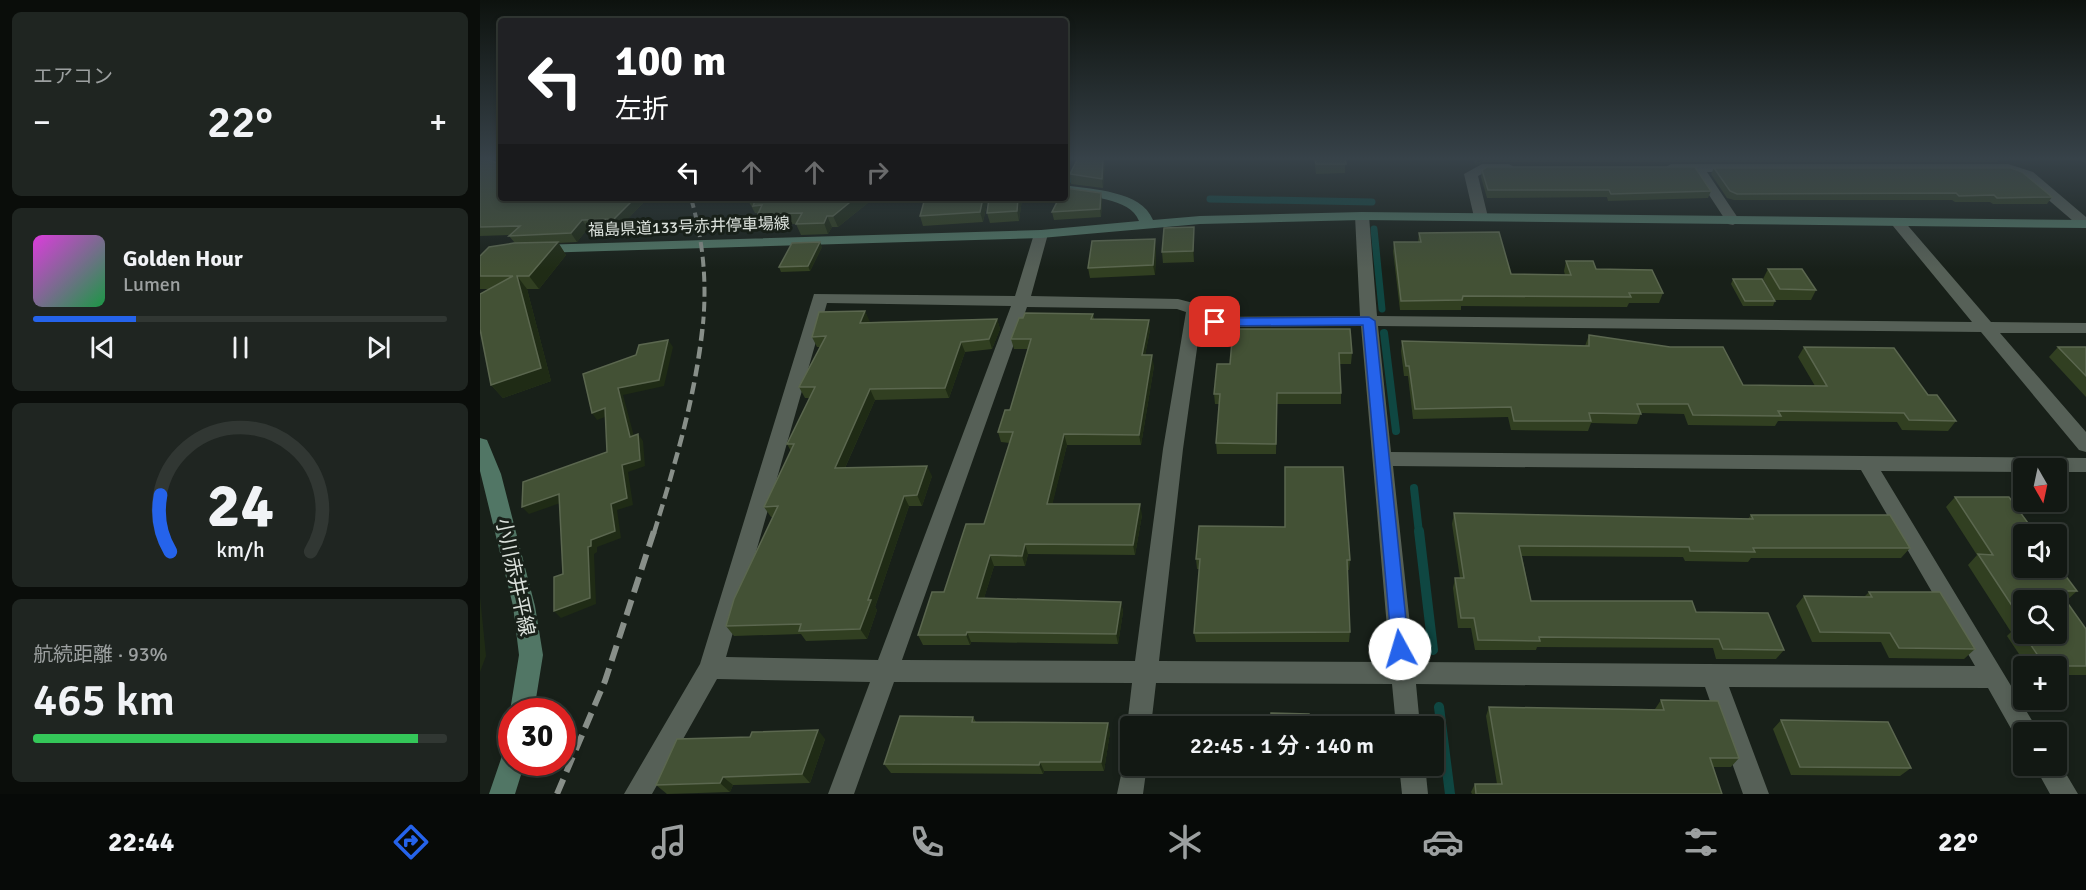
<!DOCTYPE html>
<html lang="ja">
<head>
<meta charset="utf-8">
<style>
  :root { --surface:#121813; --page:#1f2521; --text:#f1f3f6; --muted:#9ca0a0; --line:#313733; --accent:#2563eb }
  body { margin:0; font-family:Signika,"Noto Sans JP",sans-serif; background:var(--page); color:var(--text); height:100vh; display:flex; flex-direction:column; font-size:22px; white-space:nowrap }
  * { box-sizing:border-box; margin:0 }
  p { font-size:20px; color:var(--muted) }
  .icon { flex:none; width:33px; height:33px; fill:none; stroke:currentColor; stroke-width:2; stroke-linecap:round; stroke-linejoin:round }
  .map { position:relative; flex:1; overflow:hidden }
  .details { display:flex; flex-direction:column; gap:12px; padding:12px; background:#0a0d0a; width:480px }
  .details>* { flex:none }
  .banner { position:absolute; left:18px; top:18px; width:570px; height:183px; border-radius:6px; box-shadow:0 3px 9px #0003,0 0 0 2px var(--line); background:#202124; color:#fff; overflow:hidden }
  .needle { width:39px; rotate:171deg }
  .controls { position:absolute; left:1533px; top:458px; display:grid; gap:12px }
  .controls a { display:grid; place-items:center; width:54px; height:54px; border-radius:6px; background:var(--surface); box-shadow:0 3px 9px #0003,0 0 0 2px var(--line); font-size:30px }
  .speed { position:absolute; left:18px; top:698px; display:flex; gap:12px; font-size:30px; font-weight:700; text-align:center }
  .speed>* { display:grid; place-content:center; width:78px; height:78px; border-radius:50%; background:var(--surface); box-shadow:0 3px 9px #0003,0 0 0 2px var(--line); line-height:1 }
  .speed .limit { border:9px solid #d22; background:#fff; color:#111 }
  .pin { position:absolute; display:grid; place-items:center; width:51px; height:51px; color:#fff; margin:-26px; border-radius:12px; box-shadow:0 3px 9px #0006 }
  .me { position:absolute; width:66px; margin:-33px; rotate:354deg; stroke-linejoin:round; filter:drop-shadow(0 0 4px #0008) }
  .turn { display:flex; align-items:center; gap:21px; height:126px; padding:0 18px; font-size:27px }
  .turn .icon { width:78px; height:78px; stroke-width:2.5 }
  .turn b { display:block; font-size:42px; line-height:51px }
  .lanes { display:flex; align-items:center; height:57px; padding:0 18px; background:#0003; justify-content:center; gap:30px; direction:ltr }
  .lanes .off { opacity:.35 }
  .big { font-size:45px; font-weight:600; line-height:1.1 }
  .details .widget { flex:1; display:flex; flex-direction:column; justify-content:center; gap:9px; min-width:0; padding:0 21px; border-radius:9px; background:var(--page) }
  .details .dial { align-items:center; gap:0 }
  .dial svg { height:156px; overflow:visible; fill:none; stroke:var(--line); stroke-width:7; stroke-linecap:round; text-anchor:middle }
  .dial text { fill:var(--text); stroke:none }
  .song { display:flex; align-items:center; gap:18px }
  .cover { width:72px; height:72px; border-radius:9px; background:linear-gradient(135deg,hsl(300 70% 55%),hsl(140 70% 35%)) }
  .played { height:6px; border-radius:3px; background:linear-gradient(90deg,var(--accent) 25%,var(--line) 25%) }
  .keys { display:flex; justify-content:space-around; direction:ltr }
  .heat { display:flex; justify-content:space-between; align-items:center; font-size:33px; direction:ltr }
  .charge { height:9px; border-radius:4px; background:linear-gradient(90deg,#34c759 93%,var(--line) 0) }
  .trip { position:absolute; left:640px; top:716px; width:324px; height:60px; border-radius:6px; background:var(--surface); box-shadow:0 3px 9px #0003,0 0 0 2px var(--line); font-weight:600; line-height:60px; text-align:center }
  .tab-bar { display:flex; height:96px; justify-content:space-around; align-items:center; background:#070a08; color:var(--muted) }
  .tab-bar .icon { width:42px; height:42px }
  .tab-bar .selected { color:var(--accent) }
  .tab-bar b { font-size:27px; color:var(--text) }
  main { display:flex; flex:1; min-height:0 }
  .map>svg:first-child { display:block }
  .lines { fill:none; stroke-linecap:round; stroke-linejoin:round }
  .stream-far2 { stroke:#0f4742; stroke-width:7 }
  .stream-far1 { stroke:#0f4742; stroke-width:8 }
  .stream { stroke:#0f4742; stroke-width:10 }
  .street { fill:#566057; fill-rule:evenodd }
  .secondary { fill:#517665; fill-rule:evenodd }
  .rail-far2 { stroke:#888f89; stroke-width:4; stroke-dasharray:10 5; stroke-linecap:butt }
  .rail-far1 { stroke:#888f89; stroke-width:4.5; stroke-dasharray:12 6; stroke-linecap:butt }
  .rail { stroke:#888f89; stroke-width:6; stroke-dasharray:16 8; stroke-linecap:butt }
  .wall { fill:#313f21; fill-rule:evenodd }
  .shaded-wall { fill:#1f2b15 }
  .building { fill:#435135; stroke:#5b674f; stroke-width:1.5 }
  .route { fill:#2563eb; stroke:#184099; stroke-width:1.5 }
  .labels { text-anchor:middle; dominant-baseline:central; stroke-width:6; stroke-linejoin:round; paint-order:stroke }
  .street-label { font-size:16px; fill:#dbe1dc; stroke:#182019 }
  .near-street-label { font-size:20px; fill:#dbe1dc; stroke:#182019 }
</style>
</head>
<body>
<main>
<section class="details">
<div class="widget"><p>エアコン</p>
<div class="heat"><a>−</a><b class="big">22°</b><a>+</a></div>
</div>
<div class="widget">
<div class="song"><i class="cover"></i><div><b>Golden Hour</b><p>Lumen</p></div></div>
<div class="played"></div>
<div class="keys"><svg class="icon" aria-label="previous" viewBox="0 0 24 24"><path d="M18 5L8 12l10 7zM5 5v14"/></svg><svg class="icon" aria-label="pause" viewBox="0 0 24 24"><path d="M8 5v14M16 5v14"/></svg><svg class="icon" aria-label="next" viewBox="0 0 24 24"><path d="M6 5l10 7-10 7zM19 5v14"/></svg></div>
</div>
<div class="widget dial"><svg viewBox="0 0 100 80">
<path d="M14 69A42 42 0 1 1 86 69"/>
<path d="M14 69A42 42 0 0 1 9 40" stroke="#2563eb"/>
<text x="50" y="56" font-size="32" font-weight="700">24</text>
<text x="50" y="72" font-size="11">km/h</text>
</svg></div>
<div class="widget"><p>航続距離 · 93%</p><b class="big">465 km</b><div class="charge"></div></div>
</section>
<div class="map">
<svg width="1606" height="794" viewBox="0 0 1606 794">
  <rect width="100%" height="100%" fill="#182019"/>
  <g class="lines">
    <g class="stream-far2">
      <path d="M585,180h3"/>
      <path d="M730,199l162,3"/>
      <path d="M894,229l8,80"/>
    </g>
    <g class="stream-far1">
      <path d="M904,333l12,98"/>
      <path d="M934,488l5,45"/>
    </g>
    <g class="stream">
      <path d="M939,531l14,119"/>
      <path d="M959,707l11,87"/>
    </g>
    <g class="street">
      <path d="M1002,164h27l7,4c-10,8 -26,1 -38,8l10,41 -7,4 -7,-4 -10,-43z"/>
      <path d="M1191,164h337l25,8 53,45v11l-6,-1 -57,-49 -16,-6h-300l33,49 -7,4 -5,-1 -34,-52 -28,-1 -2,-3z"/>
      <path d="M882,212l7,4 8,100 595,6 -79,-96 -2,-3 7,-4 5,1 88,102 95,1v10h-86l86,99v20l-7,-2 -98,-118 -603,-6 13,126 695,6v14h-30v-4h-32v4l-143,-1 158,261h-15v11l-6,-2 -30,-53 -259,-1 40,107h-26l-38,-107 -289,-3 4,42h-24l-4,-42 -236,-1 -5,43h-20v9l-4,-9 5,-43 -238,-1 -40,112h-26l42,-112 -153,-3 -65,115h-28l76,-130 114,-370 201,2 19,-62 7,-4 7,4 -17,62 147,3 23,6 2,4 -1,8 158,-1 -5,-100zM347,303l184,3 -133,354 -152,-3zM547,307l150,2 9,3 -23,137 -28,212 -233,-1zM881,326l29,336 -231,-1 24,-212 17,-122zM913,466l468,4 114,196 -561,-4z"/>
      <path d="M651,753v12h16l-4,29h-26l8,-38z"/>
      <path d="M1576,757l22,37h-28l-16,-29h22z"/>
      <path d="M919,765h26l3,29h-26z"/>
    </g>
    <g class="secondary">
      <path d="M585,185c27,5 76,5 88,35l47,-4 162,-4 724,8v8l-724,-8 -162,4 -159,14 -503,15 -7,-4 7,-4 503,-15 98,-9c-9,-24 -53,-24 -74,-28z"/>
      <path d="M0,438l7,2 14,34 34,132 8,49 -9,56h-22v4l-2,-4 9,-56 -6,-49 -33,-135z"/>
      <path d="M32,749v13h13l-10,32h-26l14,-41z"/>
    </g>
    <path class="rail-far2" d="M211,198c12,42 16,83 12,126"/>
    <path class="rail-far1" d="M174,533c21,-69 42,-138 49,-210"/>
    <path class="rail" d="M77,794l48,-113 49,-150"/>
  </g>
  <g class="wall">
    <path d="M0,158l21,40h140l3,4 -25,26h-31l-11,14 -19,1 8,12 -27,34h-12l24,92 -48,17 -12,-13 -2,-96h-9v-33l35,-13 -6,-7 1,-1 -30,1z"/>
    <path d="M598,158h27v4l-2,26 -32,-4 -1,-10z"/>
    <path d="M834,158h31v15l-29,1z"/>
    <path d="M993,158h528l-3,4h-516l-6,3z"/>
    <path d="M1603,158h3v6l-5,-4z"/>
    <path d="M1234,168l338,29 -5,7h-54l-3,-2h-35l-3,-2h-218l-7,-2 -16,-24z"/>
    <path d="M1002,170l229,21 -3,7 -100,3 -1,-4 -120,1 -6,-21z"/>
    <path d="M394,198l-36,29h-6l-4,7 -27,1 -5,-11 -33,1 -6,-12h-2l-6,-11z"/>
    <path d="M508,198l-5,24 -60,4 -3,-10z"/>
    <path d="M542,199l-3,22 -29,2 -3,-10z"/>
    <path d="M622,201l-1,16 -47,3 -2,-8z"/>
    <path d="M714,227v35l-31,1 -1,-11z"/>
    <path d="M939,233l92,41 54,1 -1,-4 2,-10 30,8 67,24 -4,10h-30l-2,4 -166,-1v4h-61l-7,-59 1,-9h24z"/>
    <path d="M342,247l-12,24 -29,1 -2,-5z"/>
    <path d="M676,249l-1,26 -65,3 -2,-10z"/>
    <path d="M1288,269l48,21 -5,10h-36l-12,-21z"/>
    <path d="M1253,279l42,22 -2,5h-30l-12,-22z"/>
    <path d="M385,311l4,11 128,-3 3,10 -8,20 -27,3 -16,46 -74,2 -30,68 87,8 -10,30h-13l-34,101 2,3 -10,29 -61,2 -5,-7 -67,2 -8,-10 47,-109h-2l-7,-10 27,-56 -4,-7 23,-46h-5l-6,-11 21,-40h-3l-5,-10z"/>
    <path d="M613,314l1,5 56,11 -5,25 9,11 -13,79h-74l-15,59 90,11 -7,40 -107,-1 -3,12h-31l-10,32 137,4 2,10 -5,32 -147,-2 -1,3h-47l-5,-10 66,-111 26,-81 -9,-1 -3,-10 12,-22 18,-61h-14l-3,-10z"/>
    <path d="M753,329l119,24 -1,11h-11l1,29v11h-64l-1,50h-59l-1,-11 4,-39h-5l-1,-10 16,-30z"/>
    <path d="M1109,335l154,50 72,1 -17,-29 6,-10 124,48 28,26 -8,10 -46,-1 -5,-8 -119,-1 -3,5 -87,-1 -4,-11 -43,-1 -4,11 -46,-1 -3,8 -77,-1 -3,-13 -95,2 -5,-43h-4l-3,-25 1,-10 183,5z"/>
    <path d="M1578,347h28v50l-37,-40z"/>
    <path d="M1475,497l122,94 -11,10 20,28v46h-30v-9h-29l-20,-30 4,-4 -43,-67 9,-10 -31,-48zM1544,600l32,33h-32z"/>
    <path d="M974,513l294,6 3,-4 159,33 -9,10h-150l-3,4 -63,-1 -2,-4 -161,-1 9,45 165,11 88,38 -8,9h-60l-3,-11 -176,-1 -1,3h-61l-4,-22h-13l-5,-40 2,-10h5l-8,-54z"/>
    <path d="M716,559l154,1 -1,10h-2l3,62 -1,10h-153l-2,-9 6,-64h-3z"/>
    <path d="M1389,592l106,57 -11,10 -75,-1 -8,-16h-69l-16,-36 8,-10 60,1z"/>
    <path d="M1181,700l78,58 -8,9h-18l9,27h-250l-1,-2 4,-8h22l-11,-68 3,-9 166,2z"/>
    <path d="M493,717l3,5 134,10 -6,39h-60l-1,3 -152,-1 -7,-9z"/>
    <path d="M1301,720l130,48 -11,8 -109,-1 -18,-46z"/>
    <path d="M345,739l-15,44 -77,2 -3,7 -63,2 -11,-9z"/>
    <path d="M705,765h207l-2,9 -81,-1v4l-123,1 -2,-8z"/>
  </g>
  <g class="shaded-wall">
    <path d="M623,158h2v4l-2,26 -1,-9z"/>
    <path d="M999,158h4l-1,4 -6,3 1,-6z"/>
    <path d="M621,193l1,8 -1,16 -1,-8z"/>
    <path d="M155,198h6l3,4 -25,26 -5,-9z"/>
    <path d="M375,198h19l-36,29 -5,-11z"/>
    <path d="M503,198h5l-5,24 -3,-10z"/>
    <path d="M538,198h4v1l-3,22 -2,-10z"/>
    <path d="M347,216l5,11 -4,7 -4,-11z"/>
    <path d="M102,220l6,8 -11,14 -6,-9z"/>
    <path d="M714,227v35l-1,-11z"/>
    <path d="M675,239l1,10 -1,26 -2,-10z"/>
    <path d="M78,242l8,13 -27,34 -10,-13z"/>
    <path d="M340,242l2,5 -12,24 -2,-5z"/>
    <path d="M37,276l10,13 24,92 -48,17 -12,-13z"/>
    <path d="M385,311l5,11 -6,11 -4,-10z"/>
    <path d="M517,319l3,10 -8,20 -3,-10z"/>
    <path d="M669,320l1,10 -7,36 -1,-11z"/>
    <path d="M188,340l5,7 -9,39 -41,9 13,49 -6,-7 -12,-49z"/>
    <path d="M481,342l4,10 -16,46 -4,-10z"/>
    <path d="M672,355l2,11 -13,79 -2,-10z"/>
    <path d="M390,389l5,11 -35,79 -5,-11z"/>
    <path d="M125,408l5,7 -13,5 -5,-7z"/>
    <path d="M158,434l5,7 2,25 -17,6 5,33 -16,5 4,28 -24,9v5l-3,2 2,50 -35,14 -7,-7 37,-71 20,-36 11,-39z"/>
    <path d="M584,434l3,11 -17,69 -3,-10z"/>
    <path d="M447,466l5,10 -10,30 -5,-11z"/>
    <path d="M79,494l7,7 -37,13 -7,-7z"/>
    <path d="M424,496l5,10 -34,101 2,3 -10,29 -7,-10 8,-29z"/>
    <path d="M660,504l2,11 -7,40 -2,-10z"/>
    <path d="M545,544l3,10 -3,12 -3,-10z"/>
    <path d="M510,555l4,11 -13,42 -4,-10z"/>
    <path d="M0,597l6,59 -6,16z"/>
    <path d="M641,602l2,10 -5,32 -2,-10z"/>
    <path d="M487,632l4,10 -1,3 -4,-10z"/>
    <path d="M628,723l2,9 -6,39 -3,-9z"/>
    <path d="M338,730l7,9 -15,44 -8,-9z"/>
    <path d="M560,762l4,9 -1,3 -4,-9z"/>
    <path d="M243,777l10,8 -3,7 -10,-9z"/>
  </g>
  <g class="building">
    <path d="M0,158h3l18,6v34h134l-21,21 -32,1 -11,13 -62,3 11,-10 -40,1z"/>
    <path d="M598,158h25l-1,21 -32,-5z"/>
    <path d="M835,158h30l1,6h-30z"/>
    <path d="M1007,167h208l16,24 -100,3 -2,-4h-121l-6,-20z"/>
    <path d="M1234,168h297l11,4 30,25 -55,1 -3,-3 -35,1 -3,-3 -219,1 -7,-3z"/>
    <path d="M585,188l36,5 -1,16 -48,3 7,-14h6z"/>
    <path d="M271,198h104l-22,18h-6l-3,7 -28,1 6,-11 -44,1 4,-9 -9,1 2,-5 -6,1z"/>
    <path d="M445,198h58l-3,14 -60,4z"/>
    <path d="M509,198h29l-1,13 -30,2z"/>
    <path d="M714,227l-1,24 -31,1 2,-24z"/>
    <path d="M1019,232l12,42 60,1 -5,-14h27l3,8 56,1 11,23h-34l2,4 -168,-1 -1,4 -61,1 -7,-59h27l-2,-9z"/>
    <path d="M675,239l-2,26 -65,3 4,-27z"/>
    <path d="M78,242l-29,34h-12l24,92 -50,17 -11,-56v-35l33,-18h-33v-20l9,-9 25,-4z"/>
    <path d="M340,242l-12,24 -29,1 13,-24z"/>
    <path d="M1288,269h34l14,21 -36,-1z"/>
    <path d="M1253,279h29l13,22h-30z"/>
    <path d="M385,311l-5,12 137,-4 -8,20 -28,3 -16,46 -75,1 -35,79 92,-2 -10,29 -13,1 -36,104h3l-11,29 -61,2 2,-7 -75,2 8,-27 44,-93 -14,1 30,-63h-7l28,-57h-16l27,-51 -14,1 7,-25z"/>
    <path d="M545,313l68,1 -2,5 58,1 -7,35h10l-13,80 -75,-1 -17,70h93l-7,41 -108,-1 -3,12 -32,-1 -13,43 144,4 -5,32 -149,-2 -1,3h-48l14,-43h12l22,-68h18l29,-92h-15l7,-22h5l21,-71h-20l8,-21h4z"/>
    <path d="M753,329h117l2,24h-13l2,40h-64l-1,51 -60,-1 4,-49h-6l3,-30h13z"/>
    <path d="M1109,335l81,12h53l20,38 84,1 -23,-39 90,1 34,47h9l19,26 -47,-1 -5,-7 -126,-2 3,5 -88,-1 -5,-11h-51l4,10 -52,-1 2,8h-77l-3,-14 -96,2 -6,-43h-3l-4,-25 187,5z"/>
    <path d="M188,340l-9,40 -41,8 12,49 8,-3 2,26 -18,5 5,33 -16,6 4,27 -24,9v6l-3,1 2,51 -36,13v-34l9,-3 -4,-80 -37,13 1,-25 84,-30 -2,-44 -13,5 -9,-39 53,-19 3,-10z"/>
    <path d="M1578,347h28v29z"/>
    <path d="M805,467h58l7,93h-3l3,72 -156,1 6,-74h-4l3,-33 86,1z"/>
    <path d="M1475,497h54l27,37h-12v33h32v-4l21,28h-18l27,38v37h-41l-27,-40h6v7h32v-33h-32v24l-46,-70 15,1z"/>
    <path d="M974,513l299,6 -2,-4h139l20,33h-157l2,4 -65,-1 -1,-4 -170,-1 12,55h161l4,11 72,1 16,37 -61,-1 -4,-10 -180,-2 1,4 -62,-1 -4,-22h-13l-6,-40h9z"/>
    <path d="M1389,592h71l35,57 -76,-1 -9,-15 -70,-1 -16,-36 68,1z"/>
    <path d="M1181,700l57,1 21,57h-29l12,36h-246l-1,-10h27l-13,-77 175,3z"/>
    <path d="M791,713l38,1v12h-121v-7l83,1z"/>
    <path d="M420,716l73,1 -1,5 136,1 -7,39h-61l-1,3 -155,-1z"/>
    <path d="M1301,720l107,2 23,46 -111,-1z"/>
    <path d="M338,730l-16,44 -79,3 -3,6 -64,2 21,-46 73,-2 2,-5z"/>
    <path d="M705,765h124v4l-125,1z"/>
  </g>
  <linearGradient id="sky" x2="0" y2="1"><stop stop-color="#0d120e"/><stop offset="0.59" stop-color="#374249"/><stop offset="1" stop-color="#374249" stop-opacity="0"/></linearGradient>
  <rect width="1606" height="269" fill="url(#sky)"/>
  <path class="route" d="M889,317l6,4 34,328 -2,6 -7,2 -6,-2 -2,-6 -29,-324 -148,1 -6,-4 6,-4z"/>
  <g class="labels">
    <g class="street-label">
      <text transform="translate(209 227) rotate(-2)">福島県道133号赤井停車場線</text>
    </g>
    <g class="near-street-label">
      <text transform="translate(35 577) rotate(78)">小川赤井平線</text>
    </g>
  </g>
</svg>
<div class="controls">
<a><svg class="needle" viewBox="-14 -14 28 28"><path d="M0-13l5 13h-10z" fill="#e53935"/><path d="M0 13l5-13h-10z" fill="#9ca0a0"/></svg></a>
<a><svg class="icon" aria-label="sound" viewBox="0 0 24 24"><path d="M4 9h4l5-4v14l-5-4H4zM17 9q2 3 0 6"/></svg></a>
<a><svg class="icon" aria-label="search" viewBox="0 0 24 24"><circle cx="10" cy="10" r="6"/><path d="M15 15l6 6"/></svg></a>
<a>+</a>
<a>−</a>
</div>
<div class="speed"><div class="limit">30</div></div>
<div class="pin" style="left:735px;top:322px;background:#d93025"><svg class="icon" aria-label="arrive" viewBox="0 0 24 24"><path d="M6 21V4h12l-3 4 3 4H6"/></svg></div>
<svg class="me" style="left:920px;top:649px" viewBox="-20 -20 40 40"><circle r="19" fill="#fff"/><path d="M0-13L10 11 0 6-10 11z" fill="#2563eb"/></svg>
<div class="trip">22:45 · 1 分 · 140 m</div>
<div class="banner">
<div class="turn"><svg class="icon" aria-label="left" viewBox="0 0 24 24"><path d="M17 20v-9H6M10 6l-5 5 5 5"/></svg><div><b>100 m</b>左折</div></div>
<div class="lanes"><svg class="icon" aria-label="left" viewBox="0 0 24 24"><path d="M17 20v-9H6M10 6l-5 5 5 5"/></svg><svg class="icon off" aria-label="ahead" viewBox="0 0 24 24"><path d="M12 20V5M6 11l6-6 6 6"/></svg><svg class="icon off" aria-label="ahead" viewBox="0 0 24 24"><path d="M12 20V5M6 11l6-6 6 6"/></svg><svg class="icon off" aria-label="right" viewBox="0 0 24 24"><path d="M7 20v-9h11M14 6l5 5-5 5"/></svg></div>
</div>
</div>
</main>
<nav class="tab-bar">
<b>22:44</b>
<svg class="icon selected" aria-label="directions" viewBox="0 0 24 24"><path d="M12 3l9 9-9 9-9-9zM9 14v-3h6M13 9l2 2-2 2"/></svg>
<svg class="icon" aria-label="music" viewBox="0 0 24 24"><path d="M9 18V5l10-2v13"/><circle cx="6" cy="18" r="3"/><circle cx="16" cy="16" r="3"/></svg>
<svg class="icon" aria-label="phone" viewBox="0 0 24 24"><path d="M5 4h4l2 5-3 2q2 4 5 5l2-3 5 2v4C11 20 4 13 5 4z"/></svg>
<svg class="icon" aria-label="climate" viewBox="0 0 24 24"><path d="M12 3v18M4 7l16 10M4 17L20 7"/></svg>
<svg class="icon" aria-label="car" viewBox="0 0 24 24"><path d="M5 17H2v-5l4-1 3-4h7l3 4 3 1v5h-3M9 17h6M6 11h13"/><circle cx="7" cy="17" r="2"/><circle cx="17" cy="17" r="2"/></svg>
<svg class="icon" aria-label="filters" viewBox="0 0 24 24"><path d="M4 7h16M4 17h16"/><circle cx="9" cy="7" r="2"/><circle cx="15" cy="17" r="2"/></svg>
<b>22°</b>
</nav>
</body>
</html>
